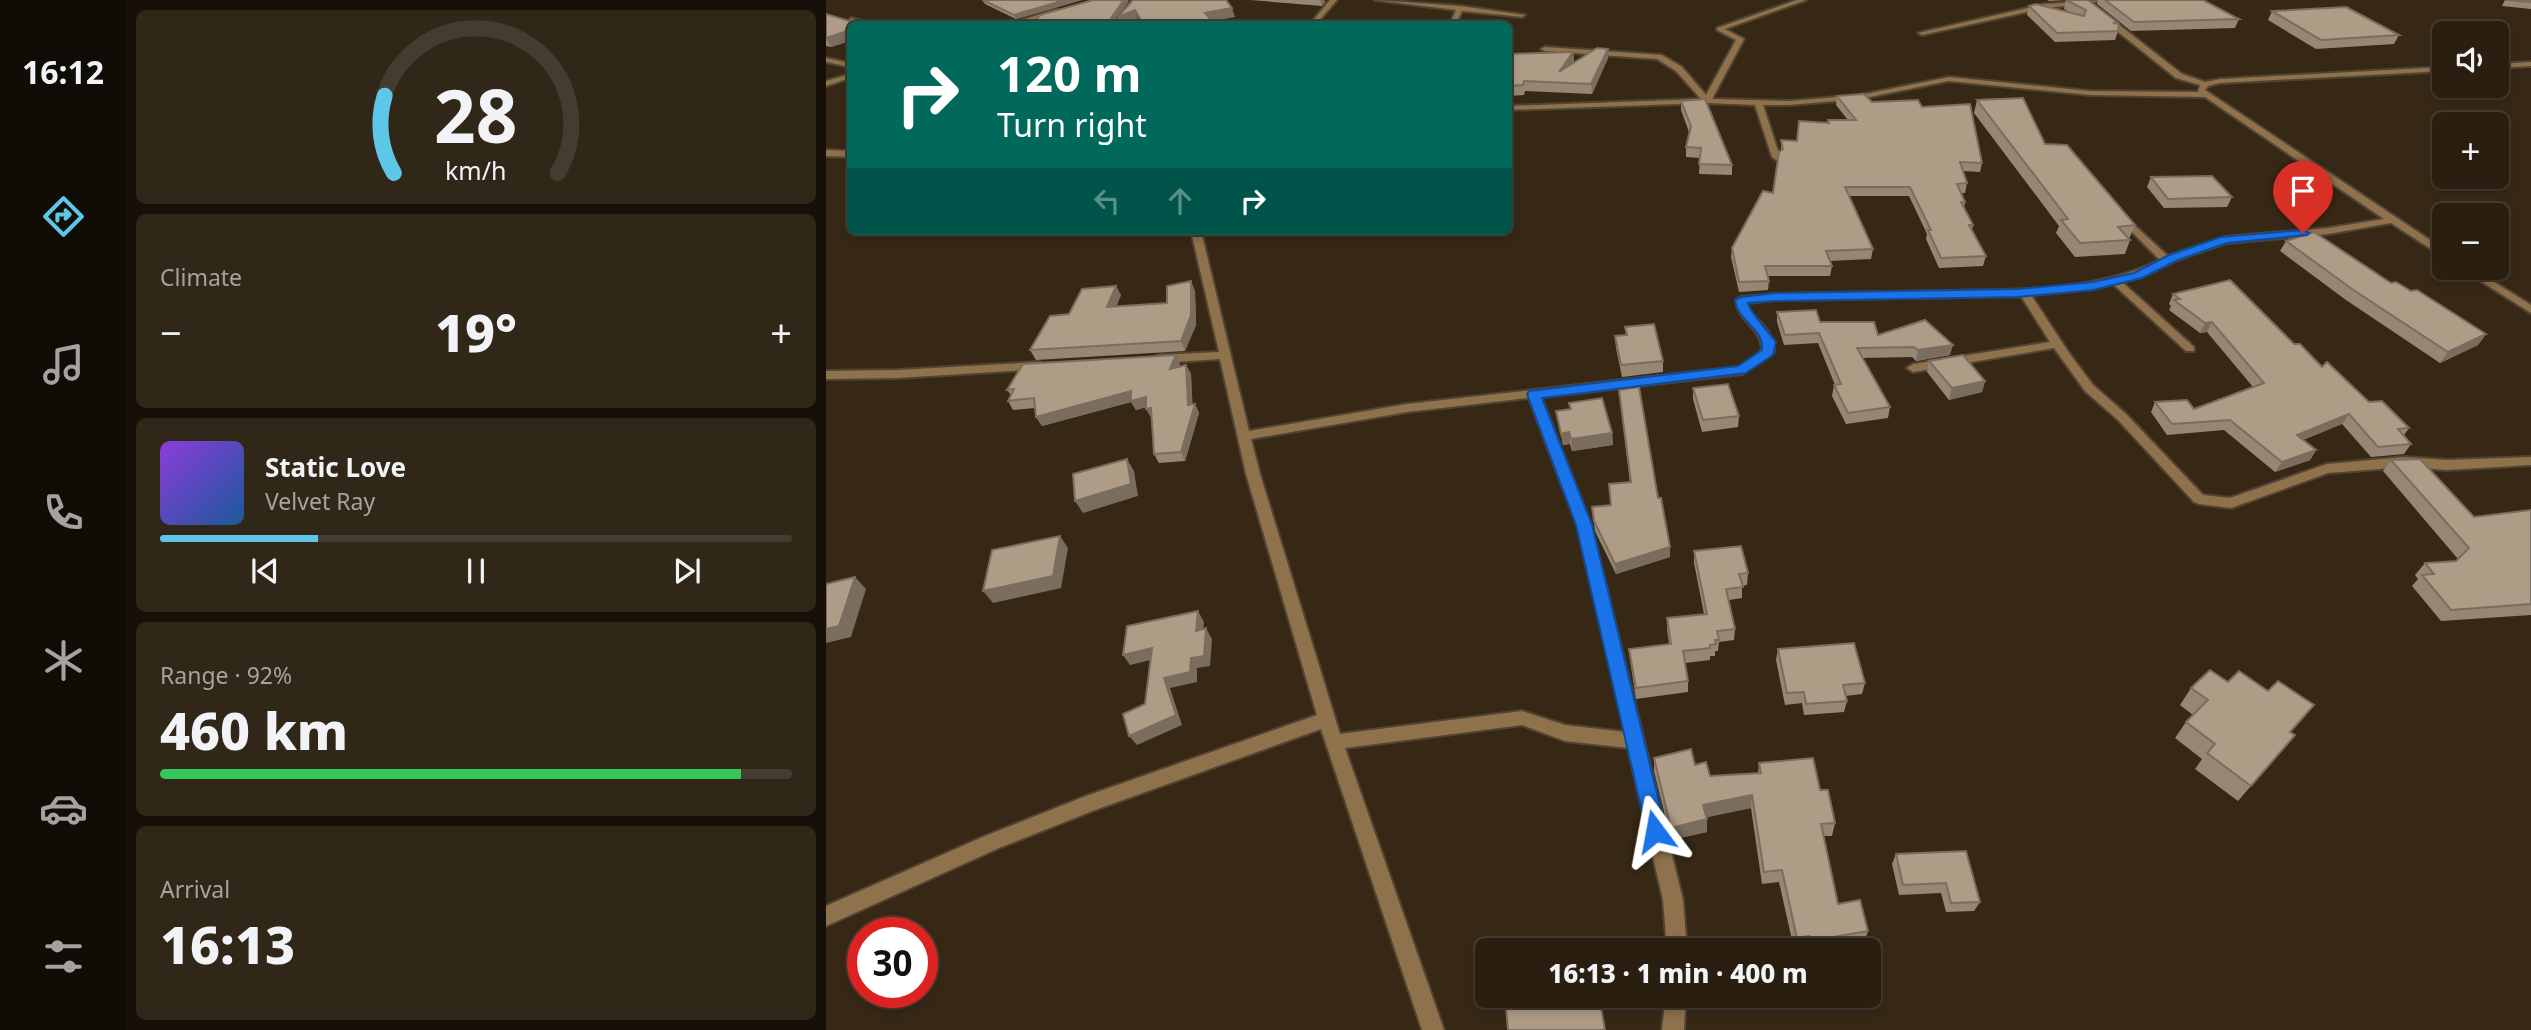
<!DOCTYPE html>
<html lang="en">
<head>
<meta charset="utf-8">
<style>
  :root { --surface:#291e10; --page:#312719; --text:#f1f3f6; --muted:#a5a29f; --line:#453c30; --accent:#5dc7e8 }
  body { margin:0; font-family:"Noto Sans",sans-serif; background:var(--page); color:var(--text); height:100vh; display:flex; flex-direction:column; font-size:26px; white-space:nowrap }
  * { box-sizing:border-box; margin:0 }
  p { font-size:23px; color:var(--muted) }
  .icon { flex:none; width:38px; height:38px; fill:none; stroke:currentColor; stroke-width:2; stroke-linecap:round; stroke-linejoin:round }
  .map { position:relative; flex:1; overflow:hidden }
  .panel { display:flex; flex-direction:column; gap:10px; padding:10px; background:#171009; width:700px }
  .panel>* { flex:none }
  .hud { position:absolute; left:21px; top:21px; width:665px; height:214px; border-radius:10px; box-shadow:0 4px 10px #0003,0 0 0 2px var(--line); background:#00695c; color:#fff; overflow:hidden }
  .buttons { position:absolute; left:1606px; top:21px; display:grid; gap:14px }
  .buttons a { display:grid; place-items:center; width:77px; height:77px; border-radius:10px; background:var(--surface); box-shadow:0 4px 10px #0003,0 0 0 2px var(--line); font-size:35px }
  .speed { position:absolute; left:21px; top:917px; display:flex; gap:14px; font-size:35px; font-weight:700; text-align:center }
  .speed>* { display:grid; place-content:center; width:91px; height:91px; border-radius:50%; background:var(--surface); box-shadow:0 4px 10px #0003,0 0 0 2px var(--line); line-height:1 }
  .speed .limit { border:10px solid #d22; background:#fff; color:#111 }
  .pin { position:absolute; display:grid; place-items:center; width:60px; height:60px; color:#fff; margin:-72px -30px; border-radius:50% 50% 50% 0; rotate:-45deg; box-shadow:0 0 7px #0007 }
  .pin .icon { rotate:45deg }
  .me { position:absolute; width:77px; margin:-38px; rotate:347deg; stroke-linejoin:round; filter:drop-shadow(0 0 5px #0008) }
  .turn { display:flex; align-items:center; gap:24px; height:147px; padding:0 35px; font-size:32px }
  .turn .icon { width:91px; height:91px; stroke-width:2.5 }
  .turn b { display:block; font-size:49px; line-height:60px }
  .lanes { display:flex; align-items:center; height:66px; padding:0 35px; background:#0003; justify-content:center; gap:35px; direction:ltr }
  .lanes .off { opacity:.35 }
  .big { font-size:52px; font-weight:800; line-height:1.1 }
  .panel .card { flex:1; display:flex; flex-direction:column; justify-content:center; gap:10px; min-width:0; padding:0 24px; border-radius:10px; background:var(--page) }
  .panel .dial { align-items:center; gap:0 }
  .dial svg { height:182px; overflow:visible; fill:none; stroke:var(--line); stroke-width:7; stroke-linecap:round; text-anchor:middle }
  .dial text { fill:var(--text); stroke:none }
  .song { display:flex; align-items:center; gap:21px }
  .cover { width:84px; height:84px; border-radius:10px; background:linear-gradient(135deg,hsl(270 70% 55%),hsl(210 70% 35%)) }
  .played { height:7px; border-radius:4px; background:linear-gradient(90deg,var(--accent) 25%,var(--line) 25%) }
  .keys { display:flex; justify-content:space-around; direction:ltr }
  .heat { display:flex; justify-content:space-between; align-items:center; font-size:38px; direction:ltr }
  .charge { height:10px; border-radius:5px; background:linear-gradient(90deg,#34c759 92%,var(--line) 0) }
  .trip { position:absolute; left:649px; top:938px; width:406px; height:70px; border-radius:10px; background:var(--surface); box-shadow:0 4px 10px #0003,0 0 0 2px var(--line); font-weight:800; line-height:70px; text-align:center }
  main { display:flex; flex:1; min-height:0 }
  .menu { display:flex; flex-direction:column; width:126px; justify-content:space-around; align-items:center; background:#100c06; color:var(--muted) }
  .menu .icon { width:49px; height:49px }
  .menu .active { color:var(--accent) }
  .menu b { font-size:32px; color:var(--text) }
  .map>svg:first-child { display:block }
  .lines { fill:none; stroke-linecap:round; stroke-linejoin:round }
  .minor-casing { stroke:#524433; stroke-width:4 }
  .minor { fill:#8f714c; fill-rule:evenodd }
  .wall { fill:#968673 }
  .shaded-wall { fill:#7a6d5e }
  .building { fill:#ae9c86; stroke:#7a6d5e; stroke-width:2 }
  .route { fill:#1a73e8; stroke:#114b97; stroke-width:2 }
</style>
</head>
<body>
<main>
<nav class="menu">
<b>16:12</b>
<svg class="icon active" aria-label="directions" viewBox="0 0 24 24"><path d="M12 3l9 9-9 9-9-9zM9 14v-3h6M13 9l2 2-2 2"/></svg>
<svg class="icon" aria-label="music" viewBox="0 0 24 24"><path d="M9 18V5l10-2v13"/><circle cx="6" cy="18" r="3"/><circle cx="16" cy="16" r="3"/></svg>
<svg class="icon" aria-label="phone" viewBox="0 0 24 24"><path d="M5 4h4l2 5-3 2q2 4 5 5l2-3 5 2v4C11 20 4 13 5 4z"/></svg>
<svg class="icon" aria-label="climate" viewBox="0 0 24 24"><path d="M12 3v18M4 7l16 10M4 17L20 7"/></svg>
<svg class="icon" aria-label="car" viewBox="0 0 24 24"><path d="M5 17H2v-5l4-1 3-4h7l3 4 3 1v5h-3M9 17h6M6 11h13"/><circle cx="7" cy="17" r="2"/><circle cx="17" cy="17" r="2"/></svg>
<svg class="icon" aria-label="filters" viewBox="0 0 24 24"><path d="M4 7h16M4 17h16"/><circle cx="9" cy="7" r="2"/><circle cx="15" cy="17" r="2"/></svg>
</nav>
<section class="panel">
<div class="card dial"><svg viewBox="0 0 100 80">
<path d="M14 69A42 42 0 1 1 86 69"/>
<path d="M14 69A42 42 0 0 1 10 35" stroke="#5dc7e8"/>
<text x="50" y="56" font-size="32" font-weight="700">28</text>
<text x="50" y="72" font-size="11">km/h</text>
</svg></div>
<div class="card"><p>Climate</p>
<div class="heat"><a>−</a><b class="big">19°</b><a>+</a></div>
</div>
<div class="card">
<div class="song"><i class="cover"></i><div><b>Static Love</b><p>Velvet Ray</p></div></div>
<div class="played"></div>
<div class="keys"><svg class="icon" aria-label="previous" viewBox="0 0 24 24"><path d="M18 5L8 12l10 7zM5 5v14"/></svg><svg class="icon" aria-label="pause" viewBox="0 0 24 24"><path d="M8 5v14M16 5v14"/></svg><svg class="icon" aria-label="next" viewBox="0 0 24 24"><path d="M6 5l10 7-10 7zM19 5v14"/></svg></div>
</div>
<div class="card"><p>Range · 92%</p><b class="big">460 km</b><div class="charge"></div></div>
<div class="card"><p>Arrival</p><b class="big">16:13</b></div>
</section>
<div class="map">
<svg width="1705" height="1030" viewBox="0 0 1705 1030">
  <rect width="100%" height="100%" fill="#372816"/>
  <g class="lines">
    <defs>
      <g id="minor">
        <path d="M307,0h7l-17,19 -2,5h-6l3,-7z"/>
        <path d="M504,0h7l-21,24h-6z"/>
        <path d="M549,0l85,6 65,9 -3,2 -60,-6 -6,13h-6l6,-14z"/>
        <path d="M971,0h9l-81,29 19,10 -32,60 77,2 71,-6 89,-18 141,14 108,1 2,-7 -24,-7 -93,-74 -38,4 -123,27 -4,-2 127,-29 58,-4 -12,3 91,71 23,8 15,-3 225,-12v4l-225,12 -12,3 -3,4 240,160v8l-54,-35 -63,11 -102,9 -49,17 -35,17 -20,5 72,65v4h-8l-73,-67 -20,5 -62,6 38,58 24,32 33,29 77,81 27,3 97,-34 77,-7 43,3 84,-3v8l-84,5 -43,-3 -76,6 -97,35 -32,-4 -5,-2 -76,-82 -33,-29 -31,-43 -141,24 -6,-4 6,-4 137,-22 -29,-46 -246,4 -28,3c2,16 27,22 27,49l-32,22 -201,23 50,128 92,375 4,50h-20l-4,-50 -35,-152 -63,-7 -43,-16 -177,23 99,282h-22l-101,-301 -226,81 -96,38 -173,78v-20l159,-70 101,-40 231,-81 -71,-241 -26,-115 -61,4 -6,-4 6,-4 60,-3 -28,-121h10l48,200 158,-27 332,-37 23,-16c0,-24 -25,-30 -26,-51l5,-3 34,-3c57,-1 114,-2 171,-3 72,-1 148,1 214,-31l-43,-43v-4l3,-1 48,44 57,-19 103,-9 56,-9 -179,-122 -115,-2 -141,-14 -89,18 -71,6h-26l17,52 -4,3 -4,-3 -17,-52 -48,-2 -199,7v-4l193,-7 -25,-28 -19,-12 -112,-8 -4,-2 4,-2 117,8 20,12 24,28 30,-55 -19,-10v-2zM703,398l48,127 48,207 -60,-7 -43,-14 -182,23 -80,-260 -9,-35 156,-27z"/>
        <path d="M231,9l2,3 -41,12h-9z"/>
        <path d="M25,18l19,5 1,1 -22,-3z"/>
        <path d="M0,58l24,5v4l-24,-5z"/>
        <path d="M1705,62v4l-34,2v-4z"/>
        <path d="M24,74v4l-24,8v-5z"/>
        <path d="M0,150l24,1v6l-24,-1z"/>
        <path d="M1634,268h12l59,37v8z"/>
        <path d="M212,362l4,1v6l-145,9 -71,1v-8l71,-1z"/>
        <path d="M840,996h20l-2,34h-22z"/>
      </g>
    </defs>
    <use href="#minor" class="minor-casing"/>
    <use href="#minor" class="minor"/>
  </g>
  <g class="wall">
    <path d="M156,0h100l-66,19 -31,-15z"/>
    <path d="M424,0h74l1,2 -3,4z"/>
    <path d="M1221,0h41l29,23 1,8 -3,9 -60,2 -28,-27 2,-9 42,7 -7,-4 2,-9 -17,1z"/>
    <path d="M1272,0h105l36,19 -4,9 -104,3 -34,-27z"/>
    <path d="M1679,0h26v9l-29,-3z"/>
    <path d="M1446,11l127,24 -5,9 -78,5 -48,-29z"/>
    <path d="M0,14l24,10v17l-19,6 -5,-1z"/>
    <path d="M782,49v9l-16,36 -67,-3 -1,4 -16,1v-42l65,-2 1,9 -1,2z"/>
    <path d="M1011,96l35,6 50,5 60,56 -2,9 -17,-1 4,12 -2,10h-4l4,9 -1,6 9,17 -1,5 14,26 -3,10 -44,2 -13,-29 1,-5 -18,-38h-60l24,53 -2,10 -41,2 2,5 -2,10h-62l1,5 -1,9 -29,2 -8,-35 1,-9 41,-55 8,-42v-11l16,1 31,-19v-2h20l-12,-15z"/>
    <path d="M1151,100l158,125 -6,14 1,1 -5,14 -50,3 -19,-24 3,-7 -85,-113z"/>
    <path d="M855,101l51,64v10l-33,-1 1,-16 -14,-1v-10l3,-15 -8,-22z"/>
    <path d="M1325,177l81,20 -5,10 -63,1 -17,-21z"/>
    <path d="M1460,241l105,42 95,51 -8,11 -38,18 -94,-63 -66,-49z"/>
    <path d="M369,291l1,34 -11,26 -149,9 -6,-10 39,-36 52,-19 -5,11 51,-3z"/>
    <path d="M1347,294l121,50 28,23 47,35 40,26 -5,7 7,9 -7,10 -33,3 -29,-33 -39,16 13,10 -6,10 -35,12 -51,-42 -57,5 -16,-23 4,-10 39,7 59,-22 -46,-55 -7,1 -31,-23 2,-4 -2,-2z"/>
    <path d="M951,312l101,23 72,20 -34,6 -4,-4 -50,1 28,49 -2,11 -42,6 -14,-28 2,-11h1l-17,-42 -34,2 -7,-23z"/>
    <path d="M799,327l38,34v11l-41,5 -6,-29 -1,-12h11z"/>
    <path d="M1103,361l56,20 -3,11 -33,8 -22,-28z"/>
    <path d="M354,364l-1,3 7,-2 5,9 1,31 3,-1 4,9 -14,48 -26,2 -5,-9 -2,-37 -6,-10 -10,3 -5,-8 -89,24 -6,-9 -1,-9 -22,2 -5,-9 3,-6 -4,-5z"/>
    <path d="M867,388l46,28 -1,11 -36,5 -9,-33z"/>
    <path d="M793,390l39,108 12,59 -54,17 -21,-43 -3,-24 19,-2 19,-22z"/>
    <path d="M743,403l43,30 1,12 -41,6 -2,-7 -7,1 -7,-34 14,-2z"/>
    <path d="M1565,460l83,57 57,-7v105l-90,6 -29,-35 6,-7 -3,-4 10,-12 31,-2 2,-2 -75,-88z"/>
    <path d="M868,551l54,22 -1,12 -5,1v12l-13,2 6,29 -1,11 -15,2 -1,9h-3v5h-5v4l-25,3 3,18v11l-52,7 -6,-39 -1,-11 40,-5 -2,-15v-11l37,-4 -10,-51z"/>
    <path d="M952,649l87,34 -3,11 -17,2 2,5 -3,11 -40,3 -2,-12 -17,2 -9,-45z"/>
    <path d="M1365,688l99,44 5,3 -57,66 -43,-32 7,-10 -27,-21 11,-16 7,-7 -13,-10z"/>
    <path d="M828,758l41,7 15,11 48,-2 1,-11 61,27 15,33 -3,13h-8l14,68 30,27 -4,12 -46,7h-11l-1,-3 -12,2 -15,-67 -17,2 -11,-76 -44,9v15l-36,8 -17,-69z"/>
    <path d="M1070,854l84,48 -6,9 -28,1 -5,-19 -42,2 -7,-31z"/>
  </g>
  <g class="shaded-wall">
    <path d="M239,0h17l-66,19 -2,-4z"/>
    <path d="M298,0h4l1,1 -16,22 -2,-5z"/>
    <path d="M494,0h4l1,2 -3,4z"/>
    <path d="M406,8l3,9 -27,5 -3,-9z"/>
    <path d="M309,10l3,9 -15,5 -3,-8z"/>
    <path d="M24,30v11l-19,6 -5,-9z"/>
    <path d="M782,49v9l-16,36 -1,-10z"/>
    <path d="M747,52l1,9 -14,20 -1,-9z"/>
    <path d="M365,281l4,10 1,34 -11,26 -4,-10z"/>
    <path d="M290,286l5,9 -9,22 -5,-10z"/>
    <path d="M1386,322l-5,10 -7,1 5,-10z"/>
    <path d="M1660,334l-8,11 -38,18 8,-11z"/>
    <path d="M1127,345l-3,10 -34,6 2,-11z"/>
    <path d="M350,355l4,9 -5,13 -5,-8z"/>
    <path d="M360,365l5,9 2,37 2,-7 4,9 -14,48 -4,-9 7,-47z"/>
    <path d="M1159,381l-3,11 -33,8 3,-12z"/>
    <path d="M305,391l15,6 5,9 -15,4 -5,-8 -89,24 -6,-9z"/>
    <path d="M325,408v10l-5,-9z"/>
    <path d="M1523,414l-7,10 -52,21 7,-10z"/>
    <path d="M743,432l1,12 -7,1 -2,-11z"/>
    <path d="M786,433l1,12 -41,6 -1,-12z"/>
    <path d="M1490,450l-6,10 -35,12 7,-10z"/>
    <path d="M301,459l7,12 4,25 -55,17 -8,-12z"/>
    <path d="M234,536l8,12 -7,40 -68,15 -10,-12z"/>
    <path d="M844,547v10l-54,17 -1,-10z"/>
    <path d="M29,577l11,12 -15,48 -25,6v-14z"/>
    <path d="M372,611l6,11 -2,19 -6,-10z"/>
    <path d="M380,628l6,11 -2,27 -13,2v14l-27,6 12,37 -45,20 -8,-9 35,-58 27,-20z"/>
    <path d="M326,648l7,10 -29,7 -7,-10z"/>
    <path d="M926,795l-1,13 -48,10v-13z"/>
    <path d="M881,819v13l-36,8v-12z"/>
  </g>
  <g class="building">
    <path d="M157,0h82l-51,15z"/>
    <path d="M267,0h31l-13,18 1,4h6l-6,2h-78l6,-9z"/>
    <path d="M307,0h93l6,8 -27,5 10,11h-72l-8,-14 -15,6 2,-4z"/>
    <path d="M1240,0h22l29,22 -4,1 6,1 -1,7 -61,2 -28,-27 7,-2 48,12 2,-6z"/>
    <path d="M1279,0h98l36,19 -105,3z"/>
    <path d="M1679,0h26v2z"/>
    <path d="M1520,7l53,28 -78,5 -49,-29z"/>
    <path d="M0,14l33,10h-9v6l-24,8z"/>
    <path d="M771,48l11,1 -17,35 -67,-3 -1,4 -15,1v-32l65,-2 -14,20z"/>
    <path d="M1038,94l8,8 46,-2 4,7 48,-3 12,59 -22,-1 7,21 -10,1 8,18h-4l12,23h-4l17,31 -45,2 -13,-28h3l-21,-43h-65l28,62 -47,2 6,15h-67l4,15 -30,1 -7,-34 31,-57 10,2 6,-41 4,-3 -2,-9 16,1 2,-20 30,2 -1,-3h28l-19,-24z"/>
    <path d="M1197,98l22,46 22,1 68,80 -17,2 12,13 -50,3 -19,-23 7,-1 -91,-119z"/>
    <path d="M879,99l27,66 -33,-1 2,-16 -15,-1 5,-21 -10,-25z"/>
    <path d="M1386,176l20,21 -64,2 -17,-22z"/>
    <path d="M1488,232l77,51 5,-1 15,9 6,-1 69,44 -38,18 -96,-63 -66,-48z"/>
    <path d="M1404,280l64,64h6l22,23 5,-5 42,40 13,-1 27,27 -11,1 13,15 -33,3 -29,-33 -52,21 19,15 -34,12 -52,-42 -58,4 -17,-22 32,-2 7,9 70,-26 -52,-61 -7,1 -31,-23 6,-1 -7,-5z"/>
    <path d="M365,281v34l-10,26 -151,9 20,-34 19,-2 13,-25 34,-3 -9,21 60,-4v-17z"/>
    <path d="M990,310l4,12h54l4,13 47,-15 28,25 -35,5 -4,-3 -57,1 33,59 -42,6 -14,-28 7,-1 -22,-51 -34,2 -8,-23z"/>
    <path d="M828,324l9,37 -42,4 -6,-29 12,-1 -2,-8z"/>
    <path d="M350,355l-6,14 16,-4 2,40 7,-1 -14,48 -27,2 -3,-46 -5,1v-12l-15,4v-10l-95,26 -2,-19 -26,3 6,-12 -7,1 16,-26z"/>
    <path d="M1137,355l22,26 -33,7 -23,-27z"/>
    <path d="M902,384l11,32 -36,4 -10,-32z"/>
    <path d="M813,387l19,111h3l9,49 -55,17 -21,-43 -2,-14 19,-2 -2,-21 22,-2 -12,-92z"/>
    <path d="M776,398l10,35 -41,6 -2,-7 -8,2 -5,-23 15,-2 -2,-6z"/>
    <path d="M301,459l4,25 -56,17 -2,-27z"/>
    <path d="M1594,459l54,58 57,-7v94l-80,6 -29,-35 12,-1 -9,-11 31,-2 13,-13 -78,-88z"/>
    <path d="M234,536l-7,40 -70,15 9,-41z"/>
    <path d="M915,546l7,27 -9,1 4,13 -17,2 9,40 -18,2 2,9h-4l1,4 -6,1v3l-27,3 5,30 -52,7 -7,-39 42,-5 -4,-26 40,-4 -13,-63z"/>
    <path d="M29,577l-16,49 -13,3v-45z"/>
    <path d="M372,611l-2,20 10,-3 -2,28 -13,2 -1,14 -26,6 12,37 -47,21 -6,-22 22,-10 7,-56 -29,7 4,-29z"/>
    <path d="M1028,643l11,40 -22,2 4,16 -41,3 -2,-12 -17,1 -9,-44z"/>
    <path d="M1384,670l18,12 11,-11 29,20 10,-10 36,24 -24,27 5,3 -44,51 -44,-33 8,-9 -29,-22 22,-22 -17,-12z"/>
    <path d="M865,749l4,16 11,-3 4,14 51,-3 -2,-10 54,-5 7,32h8l7,33 -14,1 17,80 22,-4 8,31 -58,10 -1,-5 -12,2 -15,-68 -18,2 -12,-77 -49,10 4,14 -36,9 -17,-70z"/>
    <path d="M1140,851l14,51 -29,1 -5,-20 -43,2 -7,-31z"/>
    <path d="M679,996h94l6,34h-97z"/>
  </g>
  <path class="route" d="M1477,230l6,3 -2,2 -80,8 -49,17 -36,18 -49,12 -75,7 -243,4 -27,2c2,10 21,29 28,39l-3,13 -27,18 -204,25 50,127 74,306 -4,7 -7,3 -7,-3 -72,-313 -49,-131 2,-3 209,-25 24,-16c2,-22 -25,-29 -27,-50l6,-3 34,-4 243,-4 75,-7 41,-9 35,-18 52,-18z"/>
</svg>
<div class="buttons">
<a><svg class="icon" aria-label="sound" viewBox="0 0 24 24"><path d="M4 9h4l5-4v14l-5-4H4zM17 9q2 3 0 6"/></svg></a>
<a>+</a>
<a>−</a>
</div>
<div class="speed"><div class="limit">30</div></div>
<div class="pin" style="left:1477px;top:233px;background:#d93025"><svg class="icon" aria-label="arrive" viewBox="0 0 24 24"><path d="M6 21V4h12l-3 4 3 4H6"/></svg></div>
<svg class="me" style="left:829px;top:831px" viewBox="-20 -20 40 40"><path d="M0-17L14 15 0 8-14 15z" fill="#1a73e8" stroke="#fff" stroke-width="4"/></svg>
<div class="trip">16:13 · 1 min · 400 m</div>
<div class="hud">
<div class="turn"><svg class="icon" aria-label="right" viewBox="0 0 24 24"><path d="M7 20v-9h11M14 6l5 5-5 5"/></svg><div><b>120 m</b>Turn right</div></div>
<div class="lanes"><svg class="icon off" aria-label="left" viewBox="0 0 24 24"><path d="M17 20v-9H6M10 6l-5 5 5 5"/></svg><svg class="icon off" aria-label="ahead" viewBox="0 0 24 24"><path d="M12 20V5M6 11l6-6 6 6"/></svg><svg class="icon" aria-label="right" viewBox="0 0 24 24"><path d="M7 20v-9h11M14 6l5 5-5 5"/></svg></div>
</div>
</div>
</main>
</body>
</html>
